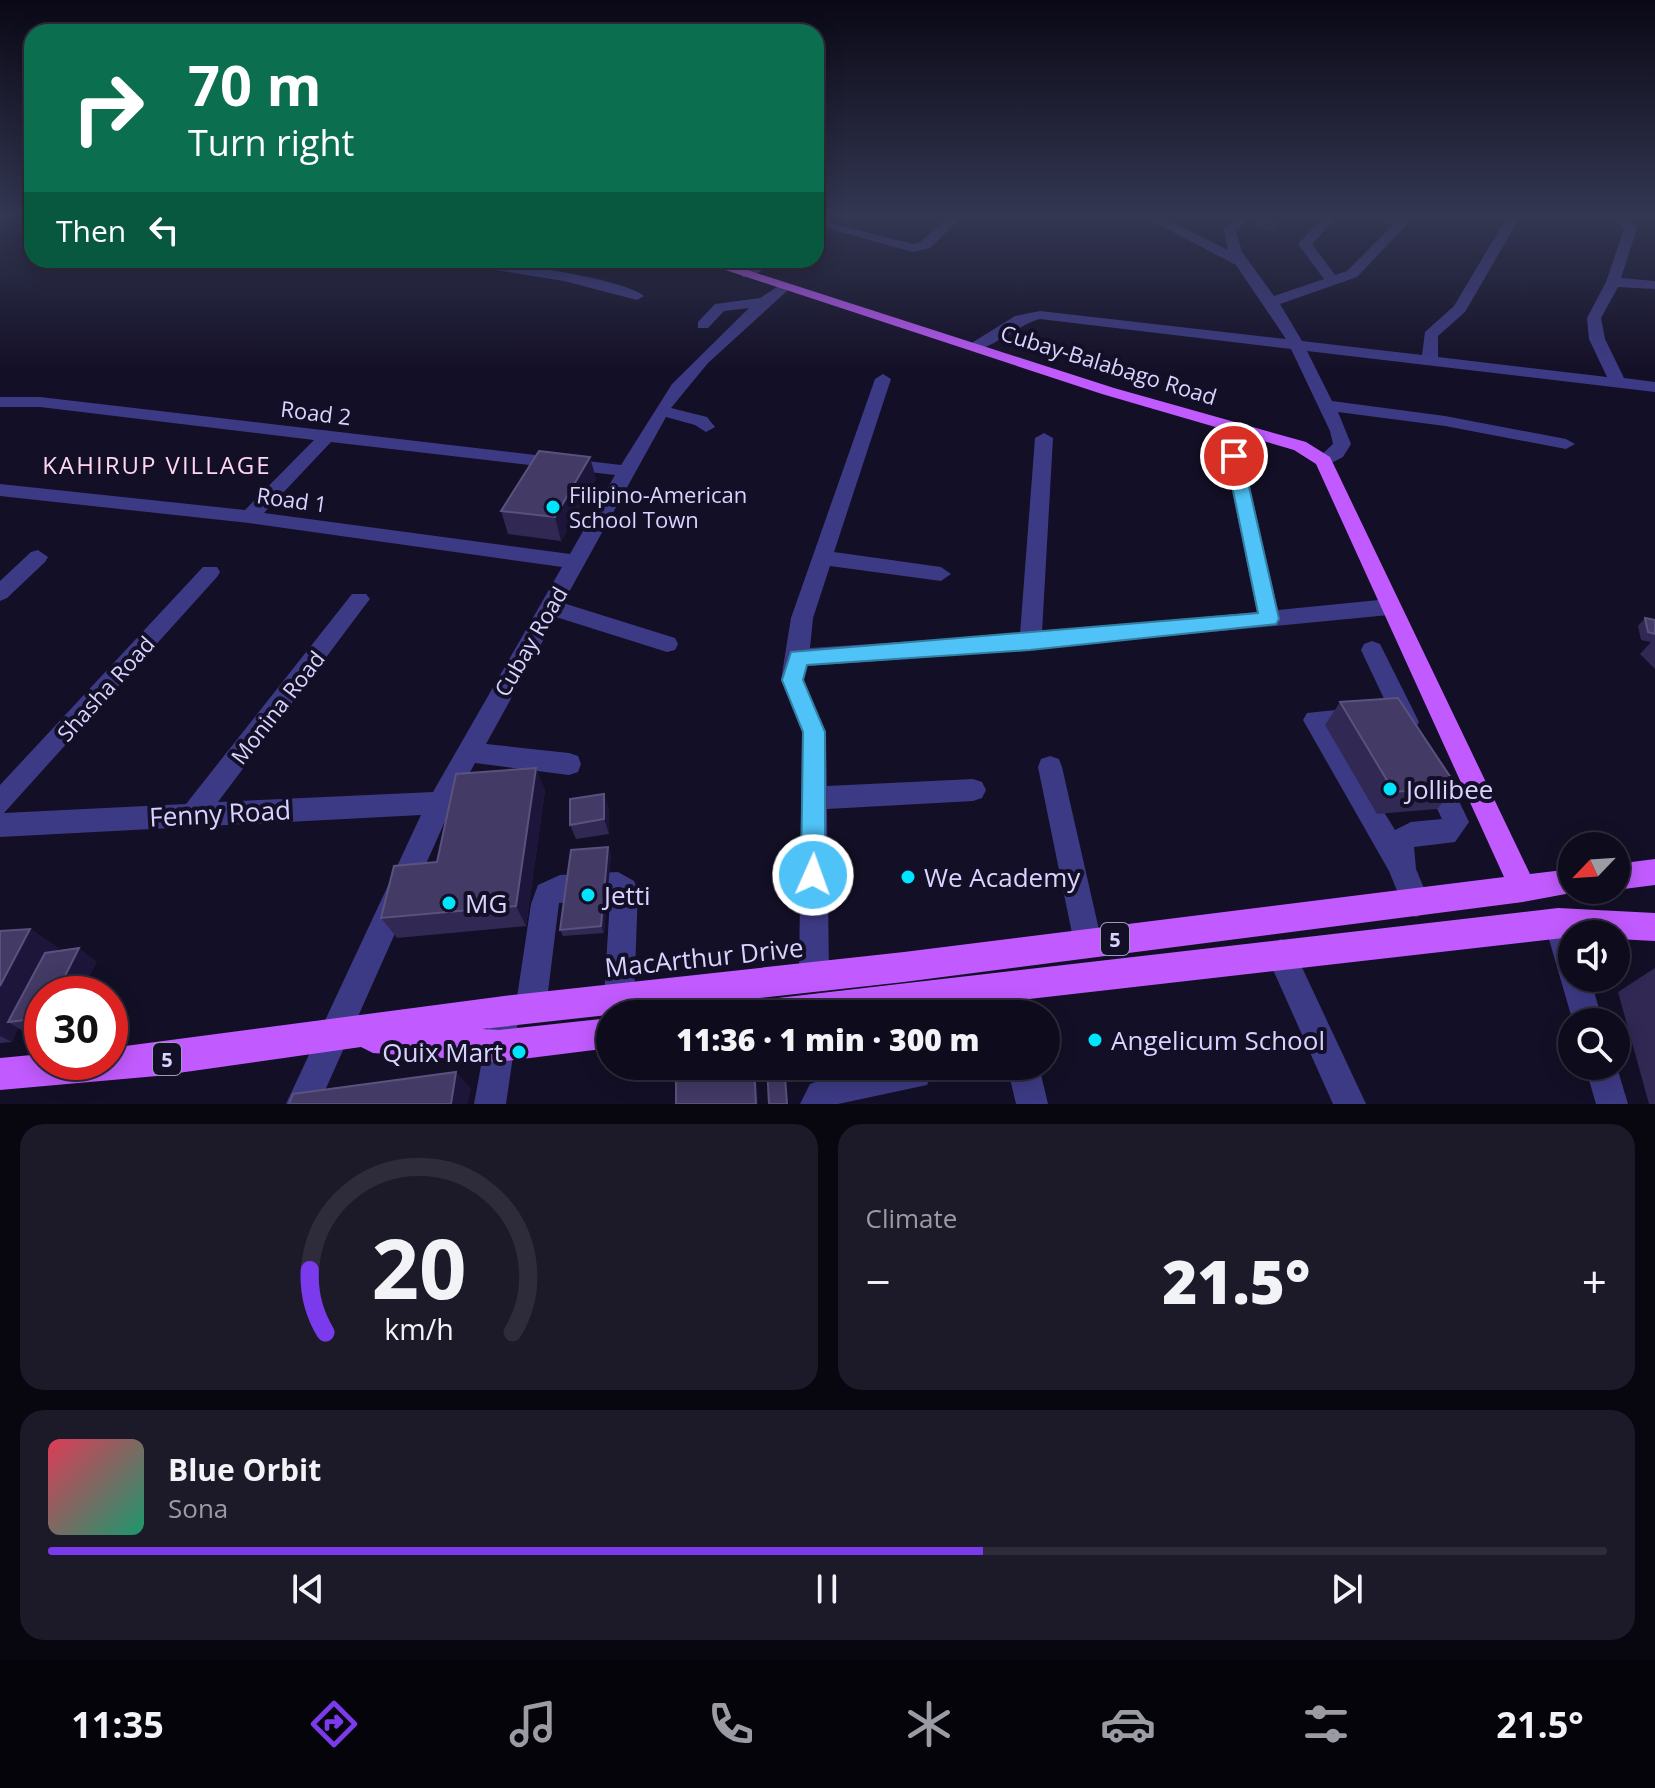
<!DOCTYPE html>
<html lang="en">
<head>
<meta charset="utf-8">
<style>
  :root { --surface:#0e0b1c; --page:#1c1929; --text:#f1f3f6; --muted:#9b9ba3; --line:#2e2b3b; --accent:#7c3aed }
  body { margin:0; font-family:"Open Sans",sans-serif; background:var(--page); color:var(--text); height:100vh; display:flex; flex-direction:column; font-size:30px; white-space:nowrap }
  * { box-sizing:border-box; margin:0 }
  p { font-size:26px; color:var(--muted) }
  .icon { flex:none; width:44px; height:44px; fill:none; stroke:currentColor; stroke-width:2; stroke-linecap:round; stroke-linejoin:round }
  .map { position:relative; height:1104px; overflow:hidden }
  .panel { display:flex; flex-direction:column; gap:20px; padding:20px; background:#08060f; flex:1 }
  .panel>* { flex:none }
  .top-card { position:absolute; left:24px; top:24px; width:800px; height:244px; border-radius:24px; box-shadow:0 4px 20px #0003,0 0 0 2px var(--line); background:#0b6e4f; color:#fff; overflow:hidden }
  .needle { width:52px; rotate:245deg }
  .buttons { position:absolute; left:1558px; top:832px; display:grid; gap:16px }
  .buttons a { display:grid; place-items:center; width:72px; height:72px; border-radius:50%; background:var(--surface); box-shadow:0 4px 20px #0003,0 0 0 2px var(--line); font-size:40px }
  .speed { position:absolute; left:24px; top:976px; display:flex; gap:16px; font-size:40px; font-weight:700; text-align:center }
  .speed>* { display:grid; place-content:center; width:104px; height:104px; border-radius:50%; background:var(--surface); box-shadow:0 4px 20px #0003,0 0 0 2px var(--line); line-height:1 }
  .speed .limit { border:12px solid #d22; background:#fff; color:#111 }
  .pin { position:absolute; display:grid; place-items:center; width:68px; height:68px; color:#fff; margin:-34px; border:4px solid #fff; border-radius:50%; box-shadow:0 2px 8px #0007 }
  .me { position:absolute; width:88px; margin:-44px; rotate:2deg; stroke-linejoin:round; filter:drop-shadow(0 0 6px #0008) }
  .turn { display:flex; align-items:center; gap:28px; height:168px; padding:0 32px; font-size:36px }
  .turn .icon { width:104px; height:104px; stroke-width:2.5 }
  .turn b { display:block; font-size:56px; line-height:68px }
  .then { display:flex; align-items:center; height:76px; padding:0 32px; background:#0003; gap:16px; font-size:30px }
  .big { font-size:60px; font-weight:800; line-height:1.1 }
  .panel .widget { flex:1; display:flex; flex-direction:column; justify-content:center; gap:12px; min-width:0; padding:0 28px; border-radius:24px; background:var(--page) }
  .panel .dial { align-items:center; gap:0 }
  .dial svg { height:208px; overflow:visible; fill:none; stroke:var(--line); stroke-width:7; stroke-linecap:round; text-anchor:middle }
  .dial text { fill:var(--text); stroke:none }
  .song { display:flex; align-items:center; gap:24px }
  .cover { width:96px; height:96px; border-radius:12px; background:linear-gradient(135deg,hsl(350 70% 55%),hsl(160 70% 35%)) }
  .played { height:8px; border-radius:4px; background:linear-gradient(90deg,var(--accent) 60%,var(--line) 60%) }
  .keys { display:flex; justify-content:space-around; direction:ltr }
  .heat { display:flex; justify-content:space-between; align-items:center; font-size:44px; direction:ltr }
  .panel .tiles { flex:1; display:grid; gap:20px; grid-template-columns:1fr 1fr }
  .widget:last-child { grid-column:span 2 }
  .trip { position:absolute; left:596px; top:1000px; width:464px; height:80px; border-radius:40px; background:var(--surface); box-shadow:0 4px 20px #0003,0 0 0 2px var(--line); font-weight:800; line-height:80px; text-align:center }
  .dock { display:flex; height:128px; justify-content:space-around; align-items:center; background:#06040b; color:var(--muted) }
  .dock .icon { width:56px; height:56px }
  .dock .on { color:var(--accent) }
  .dock b { font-size:36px; color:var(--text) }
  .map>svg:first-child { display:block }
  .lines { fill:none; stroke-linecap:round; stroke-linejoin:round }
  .minor { fill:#3d3a85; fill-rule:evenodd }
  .major { fill:#c25bff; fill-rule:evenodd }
  .wall { fill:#312854 }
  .shaded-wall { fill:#1d163a }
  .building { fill:#433a66; stroke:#5a527e; stroke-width:2 }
  .route { fill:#4fc3f7; stroke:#337fa1; stroke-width:2 }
  .poi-dot { fill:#00e5ff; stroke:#130f26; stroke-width:3 }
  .labels { text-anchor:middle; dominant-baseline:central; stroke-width:8; stroke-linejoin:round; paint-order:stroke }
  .shield { fill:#130f26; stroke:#9e99be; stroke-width:2 }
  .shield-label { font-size:20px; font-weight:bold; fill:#d9d4ff }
  .street-label { font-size:22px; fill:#d9d4ff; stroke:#130f26 }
  .poi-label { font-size:22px; fill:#d9d4ff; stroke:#130f26; text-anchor:start }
  .neighbourhood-label { font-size:24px; letter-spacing:2px; fill:#ffd6f0; stroke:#130f26 }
  .near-poi-label { font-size:26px; fill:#d9d4ff; stroke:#130f26; text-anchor:start }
  .near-street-label { font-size:26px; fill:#d9d4ff; stroke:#130f26 }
</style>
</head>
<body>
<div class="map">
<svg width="1655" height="1104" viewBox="0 0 1655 1104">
  <rect width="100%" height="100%" fill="#130f26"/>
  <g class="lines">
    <g class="minor">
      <path d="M948,217h14l-32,31 -17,4 -94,-26 6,-4 88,22 7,-2z"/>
      <path d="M1144,217h17l67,33 -4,-20 12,-13h14l-14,14 6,21 32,44 50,-17 -26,-35 26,-27h13l-25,27 23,31 12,-4 46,-46 -23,-8h44l-57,60 -77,27 22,37 120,14 3,-23 29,-26 53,-89h13l-55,95 -27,24v21l169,20 -18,-38 -2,-21 19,-36 18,-53 -13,-12h14l12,11 -16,50 34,3v8l-37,-2 -17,31 4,21 19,39 31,4v10l-348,-41 25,50 113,15 121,23 9,5 -9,5 -121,-23 -107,-14 13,32 -8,13 -19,10 -9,-6 18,-17 -3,-13 -39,-82 -251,-30c-22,5 -52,34 -70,31v-6l45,-28 25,-5 246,28 -50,-74z"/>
      <path d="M452,260c37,0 166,16 192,36l-7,4 -73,-19 -105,-17z"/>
      <path d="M760,260h16l-24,17h-10v-6z"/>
      <path d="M783,283l5,1v6l-80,73 -37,45 36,9 8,10 -9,5 -11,-7 -29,-8 -103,186 112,35 3,6 -3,6 -8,2 -111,-35 -70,127 83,9 9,3 3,8 -3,8 -9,3 -94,-12 -25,47 -131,294h-33l135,-289 -421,22v-52l203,-218h14l3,5 -3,5 -213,236 182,-9 166,-210h14l4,5 -4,5 -148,198 215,-10 129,-225 -313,-44 -249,-27v-12l245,26 69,-70 -274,-33h-40v-10h40l581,68 51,-81 77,-76 -25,3 -16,17h-10v-6l17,-18 45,-6zM331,442l284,33 -45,79 -306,-41z"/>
      <path d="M883,374l8,5 -57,173 107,15 10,7 -10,7 -111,-15 -17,52 -3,30 210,-14 15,-196 9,-5 9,5 -11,194 215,-20 -32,-156 9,-6 9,6 35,154 111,-11 8,2 3,6 -3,6 -8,2c-194,19 -387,37 -582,51l-4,14 23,52 1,54 146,-7 9,3 4,8 -4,8 -9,3 -146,8 2,168 -5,10 -10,5 -10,-5 -5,-10 3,-245 -21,-52 10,-62 84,-239z"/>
      <path d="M38,550l10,7 -3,5 -38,36 -7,3v-20l31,-29z"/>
      <path d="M1372,641l8,3 39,78 -4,7 -8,3 -8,-3 -4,-7 -34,-72 3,-6z"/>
      <path d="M1355,708l8,3 4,7 -4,7 -30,4 62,101 16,-8 31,-3 -21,-43 4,-8 9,-3 9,3 26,54 -14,20 -41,5 2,22 14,34 -4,10 -10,4 -10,-4 -17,-42 -86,-151 4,-7z"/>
      <path d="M1050,756l9,3 3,8 40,176 -4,10 -10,4 -10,-4 -4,-10 -36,-176 3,-8z"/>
      <path d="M618,872l16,9 4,9 -4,108 -4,11 -11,4 -11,-4 -4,-11 6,-99 -51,4 -13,105 -4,11 -11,4 -12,-8 -13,89h-32l19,-104 11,-4 12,8 15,-100 7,-19 22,-10z"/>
      <path d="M1558,908l10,4 8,22h-4v44h18l13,44h-30l-29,-100 4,-10z"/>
      <path d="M1281,939l10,5 75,160h-33l-67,-150 5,-10z"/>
      <path d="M1616,1064l12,40h-32l-11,-38z"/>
      <path d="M857,1066h72l3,8 -5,11 -89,19h-38l10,-20z"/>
      <path d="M1007,1066h32l9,38h-32z"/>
    </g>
    <g class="major">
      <path d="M695,260h21l398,128 192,54 24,15 200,417 42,-5v21l10,1 -59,11 -619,80 -422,47 17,1 111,-12v30l-111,14 -126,-9 -12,-6 -204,29 -157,14v-32l42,-4v8h68v-14l394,-52 400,-44 600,-75 -188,-413 -22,-14 -192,-56z"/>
      <path d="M1655,859v26l-39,5v-26z"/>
      <path d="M1558,908l97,5v28l-39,-2v-5h-44v3l-674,77h-144l4,-11 11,-4z"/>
    </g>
  </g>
  <g class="wall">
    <path d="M1256,217h27l-9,15 -21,-7z"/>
    <path d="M596,479l-35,62 -53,-7 -7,-23z"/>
    <path d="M1645,618l10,2v49l-15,-15 11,-12 -10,-2 -3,-14z"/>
    <path d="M1340,702l117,85 -20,22 -60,5 -52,-89z"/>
    <path d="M545,790l-19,136 -129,12 -16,-20z"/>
    <path d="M609,808v26l-33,5 -6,-14z"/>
    <path d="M611,854l-7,79 -41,3 -3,-6z"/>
    <path d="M30,929l28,19 -2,3 41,11 -55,32v38l-14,2 -10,-6 -6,14 -12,1v-112z"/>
    <path d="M1655,968v136h-6l-31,-112z"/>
    <path d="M767,1066h121l-102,16z"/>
  </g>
  <g class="shaded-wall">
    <path d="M1279,217h4l-9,15 4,-14z"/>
    <path d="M590,457l6,22 -35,62 -6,-24z"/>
    <path d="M536,768l9,22 -19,136 -10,-20z"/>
    <path d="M604,794l5,14v26l-5,-15z"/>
    <path d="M608,847l3,7 -7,79 -3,-7z"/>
    <path d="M30,929l28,19 -36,72 -14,2 10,6 -6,14 -12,-6v-50z"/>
    <path d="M79,948l18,14 -16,32h-25z"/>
    <path d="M754,1066h2l2,38h-2z"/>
    <path d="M456,1072l15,16 -3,16h-17z"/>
  </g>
  <g class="building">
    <path d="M539,451l51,6 -35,60 -54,-6z"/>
    <path d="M1645,618l10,2v14l-7,-2z"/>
    <path d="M1398,698l59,89 -63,5 -54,-90z"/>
    <path d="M536,768l-20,138 -135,12 13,-52 43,-4 19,-88z"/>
    <path d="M604,794v25l-34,6v-26z"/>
    <path d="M608,847l-7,79 -41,4 11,-80z"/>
    <path d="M30,929l-30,57v-55z"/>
    <path d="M79,948l-23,46h-14v24l-34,4 37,-69z"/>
    <path d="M1000,1003l2,11h-69v-2z"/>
    <path d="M676,1066h78l2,38h-80z"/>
    <path d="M767,1066h86l-68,10 2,28h-18z"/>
    <path d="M456,1072l-5,32h-162l4,-10z"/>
  </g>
  <linearGradient id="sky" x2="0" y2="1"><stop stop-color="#0a0815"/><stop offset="0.58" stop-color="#333752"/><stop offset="1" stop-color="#333752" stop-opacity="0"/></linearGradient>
  <rect width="1655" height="372" fill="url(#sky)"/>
  <path class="route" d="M1234,451l8,5 37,163 -3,5 -246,26 -223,15 -4,15 22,52v143l-3,8 -9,3 -9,-3 -3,-8 2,-143 -21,-52 9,-28 467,-39 -32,-157z"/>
  <g class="poi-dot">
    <circle cx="553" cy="507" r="8"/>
    <circle cx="1390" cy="789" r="8"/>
    <circle cx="908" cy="877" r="8"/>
    <circle cx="588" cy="895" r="8"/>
    <circle cx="449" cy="903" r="8"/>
    <circle cx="1095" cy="1040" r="8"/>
    <circle cx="519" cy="1052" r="8"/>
  </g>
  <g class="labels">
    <g class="shield">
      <rect x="1101" y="923" width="28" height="32" rx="6"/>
      <rect x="153" y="1043" width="28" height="32" rx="6"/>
    </g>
    <g class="shield-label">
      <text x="1115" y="939">5</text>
      <text x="167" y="1059">5</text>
    </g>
    <g class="street-label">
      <text transform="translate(1109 364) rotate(17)">Cubay-Balabago Road</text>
      <text transform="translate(316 412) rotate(7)">Road 2</text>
      <text transform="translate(292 499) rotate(8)">Road 1</text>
      <text transform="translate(530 641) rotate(-60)">Cubay Road</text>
      <text transform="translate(105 688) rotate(-48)">Shasha Road</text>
      <text transform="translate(277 707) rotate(-52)">Monina Road</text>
    </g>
    <g class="poi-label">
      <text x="569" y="494">Filipino-American<tspan x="569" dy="25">School Town</tspan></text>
    </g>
    <g class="neighbourhood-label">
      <text x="157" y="464">KAHIRUP VILLAGE</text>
    </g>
    <g class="near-poi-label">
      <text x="1406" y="789">Jollibee</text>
      <text x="924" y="877">We Academy</text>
      <text x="604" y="895">Jetti</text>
      <text x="465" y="903">MG</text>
      <text x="1111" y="1040">Angelicum School</text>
      <text x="503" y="1052" text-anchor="end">Quix Mart</text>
    </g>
    <g class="near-street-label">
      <text transform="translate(220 813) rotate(-3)">Fenny Road</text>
      <text transform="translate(704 957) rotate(-6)">MacArthur Drive</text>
    </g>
  </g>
</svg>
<div class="buttons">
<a><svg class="needle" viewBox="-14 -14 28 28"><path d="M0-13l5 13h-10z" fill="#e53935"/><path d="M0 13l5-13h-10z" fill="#9b9ba3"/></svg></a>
<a><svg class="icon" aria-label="sound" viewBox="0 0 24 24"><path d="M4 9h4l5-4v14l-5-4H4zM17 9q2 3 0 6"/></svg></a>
<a><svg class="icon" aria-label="search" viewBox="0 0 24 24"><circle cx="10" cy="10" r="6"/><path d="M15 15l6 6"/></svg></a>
</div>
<div class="speed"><div class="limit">30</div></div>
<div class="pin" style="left:1234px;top:456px;background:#d93025"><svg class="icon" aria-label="arrive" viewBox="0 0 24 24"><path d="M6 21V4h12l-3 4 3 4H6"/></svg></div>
<svg class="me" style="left:813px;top:875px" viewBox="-20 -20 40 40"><circle r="17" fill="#4fc3f7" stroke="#fff" stroke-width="3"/><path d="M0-11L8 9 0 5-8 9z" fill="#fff"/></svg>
<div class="trip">11:36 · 1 min · 300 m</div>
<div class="top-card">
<div class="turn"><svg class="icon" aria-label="right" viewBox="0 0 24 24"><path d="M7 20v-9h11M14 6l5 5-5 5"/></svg><div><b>70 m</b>Turn right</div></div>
<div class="then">Then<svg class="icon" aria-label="left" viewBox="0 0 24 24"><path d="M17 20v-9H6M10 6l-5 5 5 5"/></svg></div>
</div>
</div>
<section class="panel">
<div class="tiles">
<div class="widget dial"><svg viewBox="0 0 100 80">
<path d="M14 69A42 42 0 1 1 86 69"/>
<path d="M14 69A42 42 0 0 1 8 45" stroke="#7c3aed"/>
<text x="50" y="56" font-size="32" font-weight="700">20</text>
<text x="50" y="72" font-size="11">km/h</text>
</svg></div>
<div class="widget"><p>Climate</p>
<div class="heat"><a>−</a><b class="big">21.5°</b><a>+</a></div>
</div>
<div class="widget">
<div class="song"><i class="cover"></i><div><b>Blue Orbit</b><p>Sona</p></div></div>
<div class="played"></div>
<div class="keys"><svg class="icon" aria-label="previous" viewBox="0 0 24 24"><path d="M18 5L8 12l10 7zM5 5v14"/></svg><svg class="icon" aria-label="pause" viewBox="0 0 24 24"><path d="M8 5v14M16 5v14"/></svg><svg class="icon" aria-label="next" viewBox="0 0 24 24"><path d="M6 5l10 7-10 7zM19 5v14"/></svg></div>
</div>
</div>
</section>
<nav class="dock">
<b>11:35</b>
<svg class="icon on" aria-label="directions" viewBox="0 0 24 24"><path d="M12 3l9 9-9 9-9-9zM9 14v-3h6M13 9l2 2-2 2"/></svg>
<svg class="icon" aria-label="music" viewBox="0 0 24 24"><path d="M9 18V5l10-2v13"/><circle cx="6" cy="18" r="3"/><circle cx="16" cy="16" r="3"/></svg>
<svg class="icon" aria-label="phone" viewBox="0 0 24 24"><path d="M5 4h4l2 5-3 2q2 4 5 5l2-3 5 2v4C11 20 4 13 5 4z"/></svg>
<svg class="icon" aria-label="climate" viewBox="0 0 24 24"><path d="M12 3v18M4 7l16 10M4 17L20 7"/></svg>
<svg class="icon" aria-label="car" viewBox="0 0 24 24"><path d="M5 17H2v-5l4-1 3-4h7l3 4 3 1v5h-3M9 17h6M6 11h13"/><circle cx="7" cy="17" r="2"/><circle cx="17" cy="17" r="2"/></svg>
<svg class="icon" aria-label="filters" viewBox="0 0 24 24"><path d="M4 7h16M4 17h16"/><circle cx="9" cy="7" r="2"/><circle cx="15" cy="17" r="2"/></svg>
<b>21.5°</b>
</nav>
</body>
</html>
